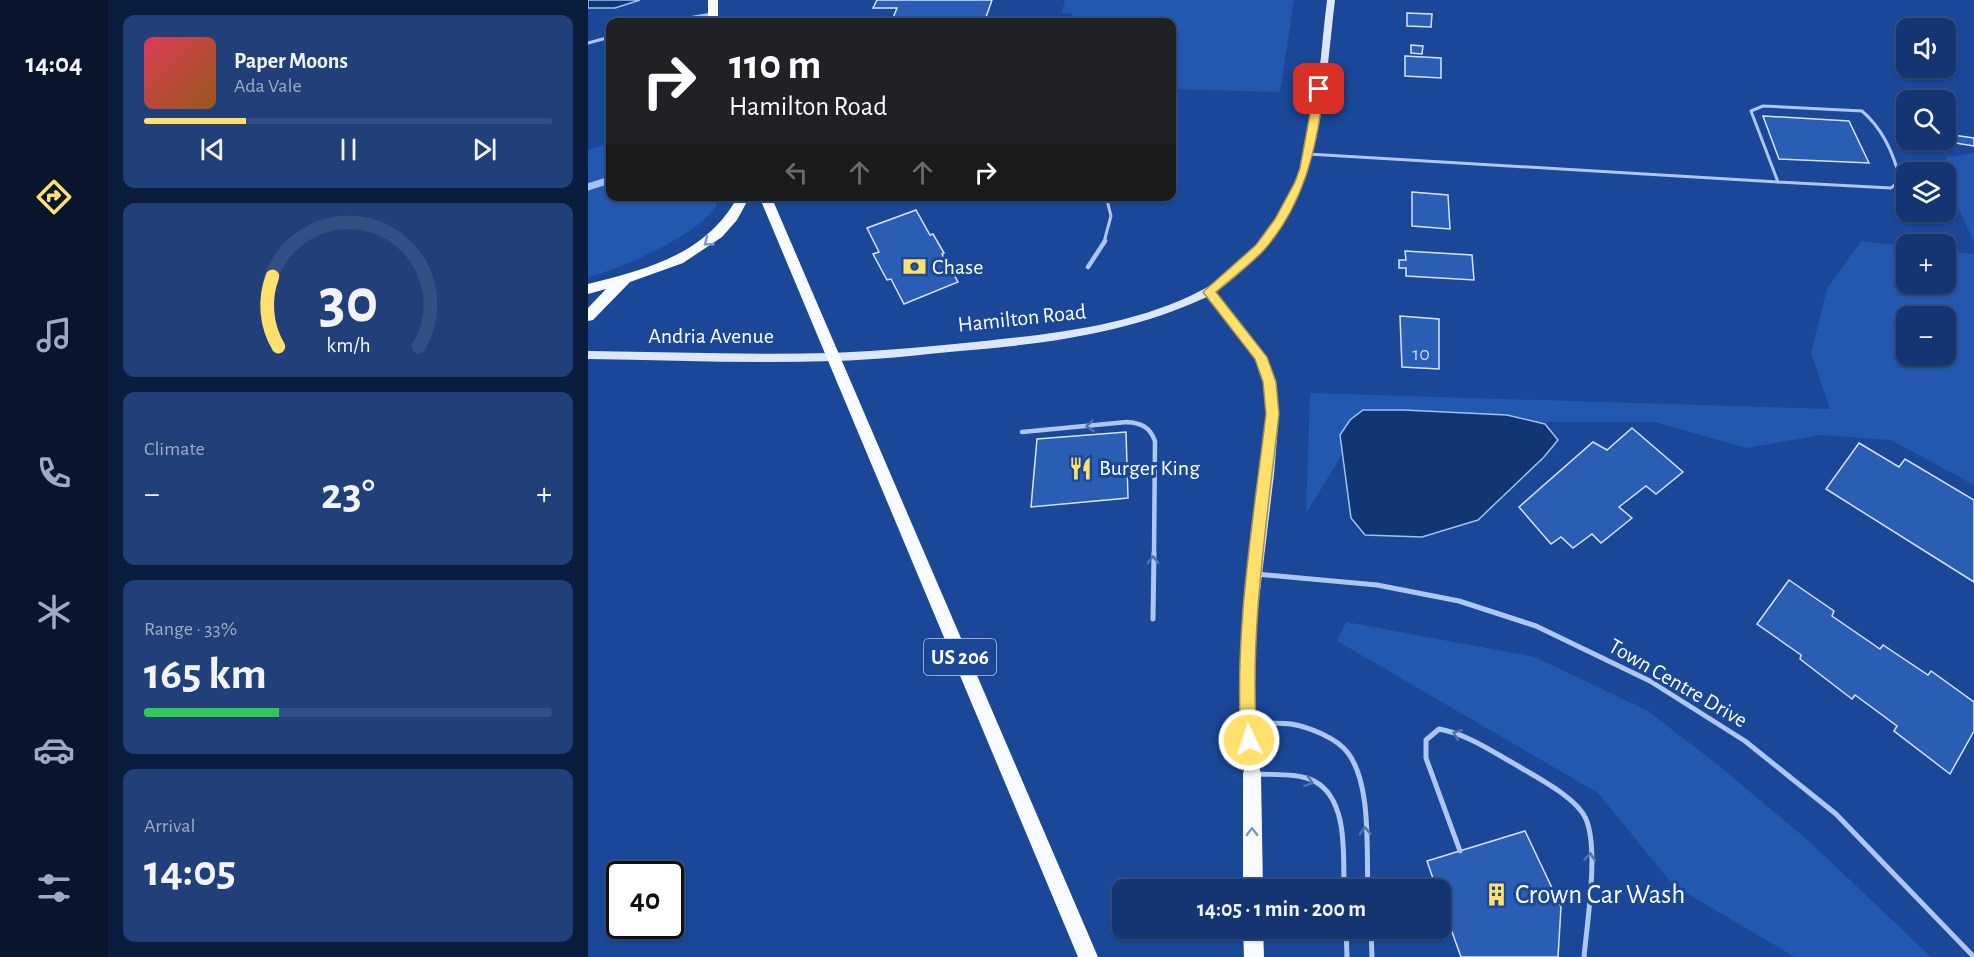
<!DOCTYPE html>
<html lang="en">
<head>
<meta charset="utf-8">
<style>
  :root { --surface:#143571; --page:#214079; --text:#f1f3f6; --muted:#9dabc3; --line:#335084; --accent:#ffe06d }
  body { margin:0; font-family:"Alegreya Sans",sans-serif; background:var(--page); color:var(--text); height:100vh; display:flex; flex-direction:column; font-size:22px; white-space:nowrap }
  * { box-sizing:border-box; margin:0 }
  p { font-size:20px; color:var(--muted) }
  .icon { flex:none; width:33px; height:33px; fill:none; stroke:currentColor; stroke-width:2; stroke-linecap:round; stroke-linejoin:round }
  .map { position:relative; flex:1; overflow:hidden }
  .side { display:flex; flex-direction:column; gap:15px; padding:15px; background:#0b1d3e; width:480px }
  .side>* { flex:none }
  .guide { position:absolute; left:18px; top:18px; width:570px; height:183px; border-radius:12px; box-shadow:0 2px 4px #0004,0 0 0 2px var(--line); background:#202124; color:#fff; overflow:hidden }
  .tools { position:absolute; left:1308px; top:18px; display:grid; gap:12px }
  .tools a { display:grid; place-items:center; width:60px; height:60px; border-radius:12px; background:var(--surface); box-shadow:0 2px 4px #0004,0 0 0 2px var(--line); font-size:30px }
  .speed { position:absolute; left:18px; top:861px; display:flex; gap:12px; font-size:30px; font-weight:700; text-align:center }
  .speed>* { display:grid; place-content:center; width:78px; height:78px; border-radius:50%; background:var(--surface); box-shadow:0 2px 4px #0004,0 0 0 2px var(--line); line-height:1 }
  .speed .limit { border:3px solid #111; border-radius:9px; background:#fff; color:#111 }
  .pin { position:absolute; display:grid; place-items:center; width:51px; height:51px; color:#fff; margin:-26px; border-radius:12px; box-shadow:0 3px 9px #0006 }
  .me { position:absolute; width:66px; margin:-33px; rotate:356deg; stroke-linejoin:round; filter:drop-shadow(0 0 4px #0008) }
  .turn { display:flex; align-items:center; gap:21px; height:126px; padding:0 24px; font-size:27px }
  .turn .icon { width:78px; height:78px; stroke-width:2.5 }
  .turn b { display:block; font-size:42px; line-height:51px }
  .lanes { display:flex; align-items:center; height:57px; padding:0 24px; background:#0003; justify-content:center; gap:30px; direction:ltr }
  .lanes .off { opacity:.35 }
  .big { font-size:45px; font-weight:700; line-height:1.1 }
  .side .card { flex:1; display:flex; flex-direction:column; justify-content:center; gap:9px; min-width:0; padding:0 21px; border-radius:12px; background:var(--page) }
  .side .dial { align-items:center; gap:0 }
  .dial svg { height:156px; overflow:visible; fill:none; stroke:var(--line); stroke-width:7; stroke-linecap:round; text-anchor:middle }
  .dial text { fill:var(--text); stroke:none }
  .song { display:flex; align-items:center; gap:18px }
  .cover { width:72px; height:72px; border-radius:9px; background:linear-gradient(135deg,hsl(350 70% 55%),hsl(30 70% 35%)) }
  .played { height:6px; border-radius:3px; background:linear-gradient(90deg,var(--accent) 25%,var(--line) 25%) }
  .keys { display:flex; justify-content:space-around; direction:ltr }
  .heat { display:flex; justify-content:space-between; align-items:center; font-size:33px; direction:ltr }
  .charge { height:9px; border-radius:4px; background:linear-gradient(90deg,#34c759 33%,var(--line) 0) }
  .trip { position:absolute; left:524px; top:879px; width:339px; height:60px; border-radius:12px; background:var(--surface); box-shadow:0 2px 4px #0004,0 0 0 2px var(--line); font-weight:700; line-height:60px; text-align:center }
  main { display:flex; flex:1; min-height:0 }
  .menu { display:flex; flex-direction:column; width:108px; justify-content:space-around; align-items:center; background:#08152d; color:var(--muted) }
  .menu .icon { width:42px; height:42px }
  .menu .on { color:var(--accent) }
  .menu b { font-size:27px; color:var(--text) }
  .map>svg:first-child { display:block }
  .green { fill:#2358b0; fill-rule:evenodd }
  .water { fill:#123574; stroke:#a1c1f2; stroke-width:1.5 }
  .lines { fill:none; stroke-linecap:round; stroke-linejoin:round }
  .stream { stroke:#a1c1f2; stroke-width:7 }
  .building { fill:#2a5db4; stroke:#d5e3fb; stroke-width:1.5 }
  .lane-far2 { stroke:#aec7f0; stroke-width:3 }
  .lane-far1 { stroke:#aec7f0; stroke-width:4.5 }
  .lane { stroke:#aec7f0; stroke-width:5 }
  .secondary { fill:#dce7fb; fill-rule:evenodd }
  .primary { fill:#f7faff; fill-rule:evenodd }
  .oneway { stroke:#7d98c6 }
  .oneway2 { stroke:#4e74b6 }
  .route { fill:#ffe06d; stroke:#a69247; stroke-width:1.5 }
  .labels { text-anchor:middle; dominant-baseline:central; stroke-width:6; stroke-linejoin:round; paint-order:stroke }
  .number-label { font-size:20px; fill:#cad6ec }
  .shield { fill:#1a4797; stroke:#bac8e0; stroke-width:1.5 }
  .shield-label { font-size:21px; font-weight:bold; fill:#fff }
  .poi-label { font-size:22px; fill:#fff; stroke:#1a4797; text-anchor:start }
  .street-label { font-size:22px; fill:#fff; stroke:#1a4797 }
  .near-poi-label { font-size:27px; fill:#fff; stroke:#1a4797; text-anchor:start }
</style>
</head>
<body>
<main>
<nav class="menu">
<b>14:04</b>
<svg class="icon on" aria-label="directions" viewBox="0 0 24 24"><path d="M12 3l9 9-9 9-9-9zM9 14v-3h6M13 9l2 2-2 2"/></svg>
<svg class="icon" aria-label="music" viewBox="0 0 24 24"><path d="M9 18V5l10-2v13"/><circle cx="6" cy="18" r="3"/><circle cx="16" cy="16" r="3"/></svg>
<svg class="icon" aria-label="phone" viewBox="0 0 24 24"><path d="M5 4h4l2 5-3 2q2 4 5 5l2-3 5 2v4C11 20 4 13 5 4z"/></svg>
<svg class="icon" aria-label="climate" viewBox="0 0 24 24"><path d="M12 3v18M4 7l16 10M4 17L20 7"/></svg>
<svg class="icon" aria-label="car" viewBox="0 0 24 24"><path d="M5 17H2v-5l4-1 3-4h7l3 4 3 1v5h-3M9 17h6M6 11h13"/><circle cx="7" cy="17" r="2"/><circle cx="17" cy="17" r="2"/></svg>
<svg class="icon" aria-label="filters" viewBox="0 0 24 24"><path d="M4 7h16M4 17h16"/><circle cx="9" cy="7" r="2"/><circle cx="15" cy="17" r="2"/></svg>
</nav>
<section class="side">
<div class="card">
<div class="song"><i class="cover"></i><div><b>Paper Moons</b><p>Ada Vale</p></div></div>
<div class="played"></div>
<div class="keys"><svg class="icon" aria-label="previous" viewBox="0 0 24 24"><path d="M18 5L8 12l10 7zM5 5v14"/></svg><svg class="icon" aria-label="pause" viewBox="0 0 24 24"><path d="M8 5v14M16 5v14"/></svg><svg class="icon" aria-label="next" viewBox="0 0 24 24"><path d="M6 5l10 7-10 7zM19 5v14"/></svg></div>
</div>
<div class="card dial"><svg viewBox="0 0 100 80">
<path d="M14 69A42 42 0 1 1 86 69"/>
<path d="M14 69A42 42 0 0 1 11 33" stroke="#ffe06d"/>
<text x="50" y="56" font-size="32" font-weight="700">30</text>
<text x="50" y="72" font-size="11">km/h</text>
</svg></div>
<div class="card"><p>Climate</p>
<div class="heat"><a>−</a><b class="big">23°</b><a>+</a></div>
</div>
<div class="card"><p>Range · 33%</p><b class="big">165 km</b><div class="charge"></div></div>
<div class="card"><p>Arrival</p><b class="big">14:05</b></div>
</section>
<div class="map">
<svg width="1386" height="957" viewBox="0 0 1386 957">
  <rect width="100%" height="100%" fill="#1a4797"/>
  <g class="green">
    <path d="M477,0h229l-14,92 -108,-3v-67h-103l4,-8 -11,-1z"/>
    <path d="M22,143v53h109c-1,32 -103,75 -131,81v-127z"/>
    <path d="M1386,153v89l-28,-62 1,-23z"/>
    <path d="M1273,241l45,5v38h40v-33l28,3v231l-83,-45 -70,-5 -74,13 -93,-26h-177l-113,-3 -58,94 4,-120 520,16 -19,-56 16,-64zM1318,316h40v40h-40z"/>
    <path d="M758,622l189,35 113,54 70,54 93,78 120,114h-136l-122,-72 -75,-92 -261,-152z"/>
  </g>
  <g class="water">
    <path d="M0,0h52l-25,8h-27z"/>
    <path d="M775,410h41l103,5 38,9 13,16 -14,17 -66,63 -56,17 -57,-2 -14,-17 -11,-83 10,-15z"/>
  </g>
  <g class="lines">
    <path class="stream" d="M0,187l22,-7"/>
  </g>
  <g class="building">
    <path d="M289,0h115l-6,17 -93,1 4,-10h-24z"/>
    <path d="M819,13l25,1 -1,13 -24,-1z"/>
    <path d="M339,19h54l-2,3h-93h40z"/>
    <path d="M823,45l12,1 -1,8 -11,-1z"/>
    <path d="M817,56l36,2v20l-36,-2z"/>
    <path d="M1175,116l86,5 20,42 -90,-4z"/>
    <path d="M1358,134l28,4v8l-31,-5z"/>
    <path d="M824,192l36,3 2,34 -38,-3z"/>
    <path d="M328,210l14,25 3,-1 11,19 -2,1 16,28 -54,22 -13,-25 -4,1 -14,-26 6,-2 -12,-24z"/>
    <path d="M817,251l67,4 2,25 -68,-4v-8h-7v-8h7z"/>
    <path d="M812,316l39,3v50l-37,-2z"/>
    <path d="M1044,428l51,44 -27,22 -10,-8 -27,21 13,11 -31,25 -9,-9 -19,14 -12,-11 -10,7 -32,-37 74,-65 14,8z"/>
    <path d="M538,432l2,66 -97,9 6,-68z"/>
    <path d="M1271,443l40,24 6,-8 69,41v82l-148,-93z"/>
    <path d="M1201,580l45,31 -2,5 48,33 3,-4 45,30 3,-4 43,31v29l-24,43 -56,-43 3,-5 -42,-31 -3,4 -52,-40 1,-4 -44,-31z"/>
    <path d="M937,831l36,76 -3,50h-97l-21,-59v-8h-3l-10,-29z"/>
  </g>
  <g class="lines">
    <g class="lane-far2">
      <path d="M77,22l47,-8"/>
      <path d="M0,43l22,-6"/>
      <path d="M1175,106l99,5c21,18 32,43 38,69l-9,8 -113,-6 -27,-71z"/>
      <path d="M720,154l470,28"/>
      <path d="M516,242l7,-26 -5,-20"/>
    </g>
    <g class="lane-far1">
      <path d="M500,267l17,-26"/>
      <path d="M434,432l105,-10c14,1 23,5 28,19l-1,113"/>
    </g>
    <g class="lane">
      <path d="M668,574l121,11 82,16 77,25 114,55 95,60 91,73 138,143"/>
      <path d="M565,619l1,-66"/>
      <path d="M661,724c14,0 28,-2 42,0 18,3 46,14 57,29 24,32 18,99 20,137"/>
      <path d="M670,774c18,1 40,-1 56,7 35,18 29,76 30,109"/>
      <path d="M872,851l-34,-93v-18l13,-11c28,5 54,23 79,37 20,12 59,32 68,53 13,31 1,104 -2,138"/>
      <path d="M758,928l1,29"/>
      <path d="M783,928l1,29"/>
    </g>
    <path class="secondary" d="M739,0h8c-11,92 -12,185 -79,256 -12,13 -26,27 -41,36l50,65 10,25 4,32 -5,60 -18,151 -3,69 6,80 -2,5 -5,2 -5,-2 -2,-5 -6,-80 3,-69 20,-151 5,-60 -4,-32 -8,-23 -48,-62c-78,36 -161,47 -247,54 -42,4 -84,9 -127,10 -81,3 -163,-1 -245,-2v-8c81,1 163,4 244,2 51,-2 102,-7 153,-12 73,-8 150,-16 217,-51 28,-14 55,-43 72,-69 43,-63 44,-148 53,-221z"/>
    <g class="primary">
      <rect x="120" y="0" width="10" height="22"/>
      <path d="M150,196h12l-13,24 -15,17 -39,26 -53,19 -37,38 -5,1v-13l18,-19 -18,5v-10c60,-15 119,-30 150,-88z"/>
      <path d="M171,196h12l327,761h-20z"/>
      <path d="M664,765l7,2 2,7 2,116h-20v-116l2,-7z"/>
      <path d="M655,928h20l1,29h-20z"/>
    </g>
  </g>
  <defs><path id="oneway-chevron" d="M-2-3.5L2.5 0L-2 3.5" fill="none" stroke-width="1.6" stroke-linecap="round" stroke-linejoin="round" transform="scale(1.5)"/></defs>
  <g class="oneway">
    <use href="#oneway-chevron" transform="translate(120 242) rotate(141)"/>
    <use href="#oneway-chevron" transform="translate(664 832) rotate(-91)"/>
  </g>
  <g class="oneway2">
    <use href="#oneway-chevron" transform="translate(502 426) rotate(175)"/>
    <use href="#oneway-chevron" transform="translate(565 560) rotate(-89)"/>
    <use href="#oneway-chevron" transform="translate(869 734) rotate(-159)"/>
    <use href="#oneway-chevron" transform="translate(721 782) rotate(19)"/>
    <use href="#oneway-chevron" transform="translate(777 831) rotate(-93)"/>
    <use href="#oneway-chevron" transform="translate(1002 857) rotate(-86)"/>
  </g>
  <path class="route" d="M727,87l9,2c-7,58 -20,116 -60,161 -14,15 -33,29 -48,42l51,65 9,25 3,32c-12,108 -30,217 -22,326l-2,6 -6,3 -6,-3 -2,-6c-7,-109 12,-218 25,-326l-3,-32 -8,-23 -52,-67 53,-47 19,-26 20,-37 5,-14z"/>
  <defs>
    <symbol id="bank-bare" viewBox="-9 -9 18 18"><path d="M-6-4H6V4H-6ZM0-2.3a2.3 2.3 0 1 0 0 4.6a2.3 2.3 0 1 0 0-4.6Z" fill="#ffe06d" stroke="#1a4797" stroke-width="2.5" paint-order="stroke"/></symbol>
    <symbol id="restaurant-bare" viewBox="-9 -9 18 18"><path d="M-5-6h1v4h1v-4h1v4h1v-4h1v5L-1.5 .5V6h-2V.5L-5-1ZM5-6V6H3V1.5H1.5Q1.5-4 5-6Z" fill="#ffe06d" stroke="#1a4797" stroke-width="2.5" paint-order="stroke"/></symbol>
    <symbol id="building-bare" viewBox="-9 -9 18 18"><path d="M-4-6H4V6H1V3H-1V6H-4ZM-2.5-4.3h1.7v1.8h-1.7ZM.8-4.3h1.7v1.8H.8ZM-2.5-1h1.7V.8h-1.7ZM.8-1h1.7V.8H.8Z" fill="#ffe06d" stroke="#1a4797" stroke-width="2.5" paint-order="stroke"/></symbol>
  </defs>
  <g fill-rule="evenodd">
    <use href="#bank-bare" x="310" y="250" width="33" height="33"/>
    <use href="#restaurant-bare" x="476" y="452" width="33" height="33"/>
    <use href="#building-bare" x="892" y="878" width="33" height="33"/>
  </g>
  <g class="labels">
    <g class="number-label">
      <text x="833" y="354">10</text>
    </g>
    <rect class="shield" x="336" y="639" width="72" height="36" rx="4.5"/>
    <g class="shield-label">
      <text x="372" y="657">US 206</text>
    </g>
    <g class="poi-label">
      <text x="344" y="267">Chase</text>
      <text x="511" y="468">Burger King</text>
    </g>
    <g class="street-label">
      <text transform="translate(434 318) rotate(-6)">Hamilton Road</text>
      <text x="123" y="336">Andria Avenue</text>
      <text transform="translate(1090 683) rotate(30)">Town Centre Drive</text>
    </g>
    <g class="near-poi-label">
      <text x="927" y="894">Crown Car Wash</text>
    </g>
  </g>
</svg>
<div class="tools">
<a><svg class="icon" aria-label="sound" viewBox="0 0 24 24"><path d="M4 9h4l5-4v14l-5-4H4zM17 9q2 3 0 6"/></svg></a>
<a><svg class="icon" aria-label="search" viewBox="0 0 24 24"><circle cx="10" cy="10" r="6"/><path d="M15 15l6 6"/></svg></a>
<a><svg class="icon" aria-label="layers" viewBox="0 0 24 24"><path d="M12 4l9 5-9 5-9-5zM3 14l9 5 9-5"/></svg></a>
<a>+</a>
<a>−</a>
</div>
<div class="speed"><div class="limit">40</div></div>
<div class="pin" style="left:731px;top:89px;background:#d93025"><svg class="icon" aria-label="arrive" viewBox="0 0 24 24"><path d="M6 21V4h12l-3 4 3 4H6"/></svg></div>
<svg class="me" style="left:661px;top:740px" viewBox="-20 -20 40 40"><circle r="17" fill="#ffe06d" stroke="#fff" stroke-width="3"/><path d="M0-11L8 9 0 5-8 9z" fill="#fff"/></svg>
<div class="trip">14:05 · 1 min · 200 m</div>
<div class="guide">
<div class="turn"><svg class="icon" aria-label="right" viewBox="0 0 24 24"><path d="M7 20v-9h11M14 6l5 5-5 5"/></svg><div><b>110 m</b>Hamilton Road</div></div>
<div class="lanes"><svg class="icon off" aria-label="left" viewBox="0 0 24 24"><path d="M17 20v-9H6M10 6l-5 5 5 5"/></svg><svg class="icon off" aria-label="ahead" viewBox="0 0 24 24"><path d="M12 20V5M6 11l6-6 6 6"/></svg><svg class="icon off" aria-label="ahead" viewBox="0 0 24 24"><path d="M12 20V5M6 11l6-6 6 6"/></svg><svg class="icon" aria-label="right" viewBox="0 0 24 24"><path d="M7 20v-9h11M14 6l5 5-5 5"/></svg></div>
</div>
</div>
</main>
</body>
</html>
